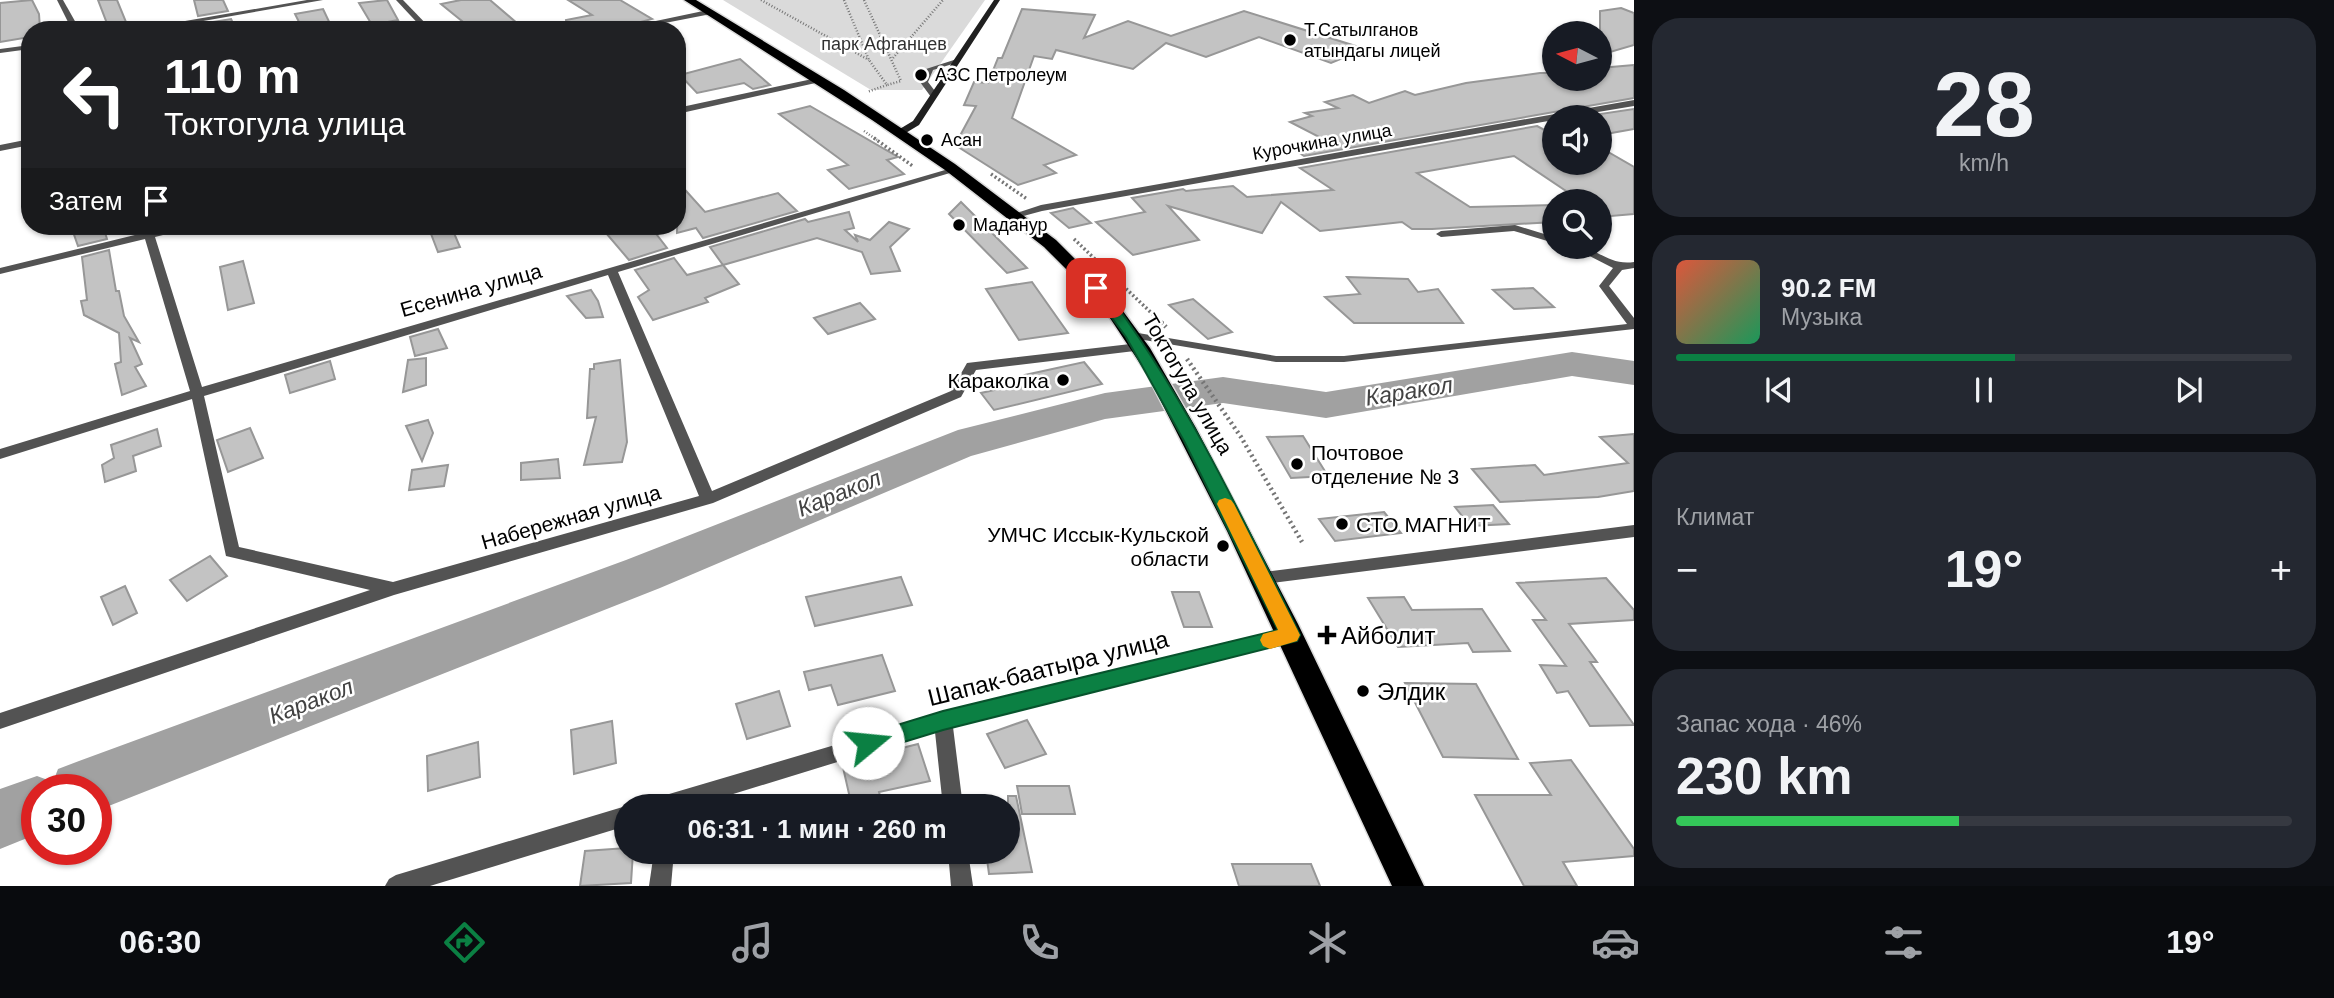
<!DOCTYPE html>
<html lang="ru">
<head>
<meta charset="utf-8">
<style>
  :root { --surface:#171b24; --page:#242831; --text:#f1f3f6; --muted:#9ea1a6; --line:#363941; --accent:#0b8043 }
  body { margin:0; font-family:Arial,sans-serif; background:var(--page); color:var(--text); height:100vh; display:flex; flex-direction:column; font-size:26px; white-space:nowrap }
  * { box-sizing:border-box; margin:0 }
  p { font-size:23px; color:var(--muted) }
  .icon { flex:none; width:38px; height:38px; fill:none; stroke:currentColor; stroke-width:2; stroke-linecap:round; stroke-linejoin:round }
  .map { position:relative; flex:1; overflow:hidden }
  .details { display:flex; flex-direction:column; gap:18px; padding:18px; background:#0d0f14; width:700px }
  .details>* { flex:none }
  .guide { position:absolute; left:21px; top:21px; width:665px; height:214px; border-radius:28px; box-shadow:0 2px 5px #0004; background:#202124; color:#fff; overflow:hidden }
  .needle { width:46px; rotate:276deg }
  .fabs { position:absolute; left:1542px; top:21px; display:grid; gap:14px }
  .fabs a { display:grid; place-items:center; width:70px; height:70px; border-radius:50%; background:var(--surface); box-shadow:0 2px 5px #0004; font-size:35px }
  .speed { position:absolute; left:21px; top:774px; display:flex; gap:14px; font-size:35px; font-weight:700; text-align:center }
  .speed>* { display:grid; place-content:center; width:91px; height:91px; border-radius:50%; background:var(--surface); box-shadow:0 2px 5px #0004; line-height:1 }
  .speed .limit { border:10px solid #d22; background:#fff; color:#111 }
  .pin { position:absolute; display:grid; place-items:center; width:60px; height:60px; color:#fff; margin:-30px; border-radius:14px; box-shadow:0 4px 10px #0006 }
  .me { position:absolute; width:77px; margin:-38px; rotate:73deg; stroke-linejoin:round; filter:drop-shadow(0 0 5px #0008) }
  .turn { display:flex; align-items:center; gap:24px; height:147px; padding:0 28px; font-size:32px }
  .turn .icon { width:91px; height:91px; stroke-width:2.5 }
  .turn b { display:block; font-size:49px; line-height:60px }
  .then { display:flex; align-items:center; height:66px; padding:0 28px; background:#0003; gap:14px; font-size:26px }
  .big { font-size:52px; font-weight:700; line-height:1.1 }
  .details .card { flex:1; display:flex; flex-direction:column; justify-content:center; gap:10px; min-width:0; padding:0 24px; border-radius:28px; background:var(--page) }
  .details .dial { align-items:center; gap:0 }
  .dial b { font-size:91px; line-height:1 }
  .song { display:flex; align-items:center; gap:21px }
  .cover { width:84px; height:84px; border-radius:10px; background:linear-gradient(135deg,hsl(10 70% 55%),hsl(150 70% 35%)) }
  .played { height:7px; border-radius:4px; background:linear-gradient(90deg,var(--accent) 55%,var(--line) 55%) }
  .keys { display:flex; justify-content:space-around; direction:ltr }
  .heat { display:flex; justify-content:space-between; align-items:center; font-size:38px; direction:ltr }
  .charge { height:10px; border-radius:5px; background:linear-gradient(90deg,#34c759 46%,var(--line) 0) }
  .trip { position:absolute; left:614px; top:794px; width:406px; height:70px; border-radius:35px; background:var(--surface); box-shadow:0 2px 5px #0004; font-weight:700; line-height:70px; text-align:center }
  .menu { display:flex; height:112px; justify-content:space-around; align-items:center; background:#090b0e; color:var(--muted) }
  .menu .icon { width:49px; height:49px }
  .menu .on { color:var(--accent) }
  .menu b { font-size:32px; color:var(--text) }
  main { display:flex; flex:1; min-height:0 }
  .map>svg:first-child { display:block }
  .green { fill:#dadada }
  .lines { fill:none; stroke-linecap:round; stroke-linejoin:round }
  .river { fill:#a1a1a1; fill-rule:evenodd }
  .building { fill:#c3c3c3; stroke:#979797; stroke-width:2 }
  .highway-casing { stroke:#dbdbdb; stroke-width:3 }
  .path-far2 { stroke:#757575; stroke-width:2.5; stroke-dasharray:1 2; stroke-linecap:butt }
  .path-far1 { stroke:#757575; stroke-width:3.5; stroke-dasharray:2 2.5; stroke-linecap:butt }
  .path { stroke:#757575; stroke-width:4.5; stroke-dasharray:2 3.5; stroke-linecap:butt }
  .lane { fill:#535353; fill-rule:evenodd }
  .street { fill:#535353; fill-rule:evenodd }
  .secondary { fill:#202020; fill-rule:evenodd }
  .highway { fill:#000; fill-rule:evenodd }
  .route { fill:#0b8043; stroke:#07532c; stroke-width:2 }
  .slow { fill:#f59e0b }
  .poi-dot { fill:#000; stroke:#fff; stroke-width:2.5 }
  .labels { text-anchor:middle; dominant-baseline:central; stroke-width:5; stroke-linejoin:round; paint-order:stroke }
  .far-poi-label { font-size:18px; fill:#000; stroke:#fff; text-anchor:start }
  .far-park-label { font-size:18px; fill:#313131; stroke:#fff }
  .far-street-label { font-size:18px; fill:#000; stroke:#fff }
  .street-label { font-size:21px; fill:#000; stroke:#fff }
  .poi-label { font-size:21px; fill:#000; stroke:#fff; text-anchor:end }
  .water-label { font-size:23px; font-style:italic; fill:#424242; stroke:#fff }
  .near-poi-label { font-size:24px; fill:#000; stroke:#fff; text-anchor:start }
  .near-street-label { font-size:24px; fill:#000; stroke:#fff }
</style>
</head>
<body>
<main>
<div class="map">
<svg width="1634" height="886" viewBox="0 0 1634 886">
  <rect width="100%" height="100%" fill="#fff"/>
  <path class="green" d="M723,0h262l-63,90h-51z"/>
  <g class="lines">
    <path class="river" d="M1572,352l62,9v24l-62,-9 -246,42 -103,-15 -118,16 -134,37 -311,132 -564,223v-22h-59v45l-37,15v-60l37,-13 16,6 5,-13 21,-8 547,-201 332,-130 147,-37 118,-16 103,15z"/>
  </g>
  <g class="building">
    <path d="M32,0l7,14 1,15 -10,1v7l-30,5v-39z"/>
    <path d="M98,0h19l9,22 -18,4z"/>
    <path d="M194,0h29l5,11 -30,5z"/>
    <path d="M387,0l11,20 -26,5 -13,-22z"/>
    <path d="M461,0h29l35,30h-52l-32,-26z"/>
    <path d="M568,0h52l32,19 -41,11h-44l-1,-10 26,-5z"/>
    <path d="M1621,8l13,5v32l-34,10v-44z"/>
    <path d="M323,9l10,21h-30l-8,-16z"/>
    <path d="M1022,9l73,6 -11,23 44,-17 43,15 73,-25 121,38 -34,14 -72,-26 -53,20 -40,-14 -33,26 -77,-19 -4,9 -18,-3 -22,62 64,37 -32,10 12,8 -38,12 -63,-40 21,-39 -12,-1 10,-23 14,1 10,-25h4z"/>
    <path d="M231,19l5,11h-34l-2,-6z"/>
    <path d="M740,59l30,26 -17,4 -9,-6 -47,10 -17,-18z"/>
    <path d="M1634,65v33l-330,58 -9,-6 36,-7 -41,-21 22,-6 -7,-3 33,-5 -13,-6 28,-7 16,8 36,-12 10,4 51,-12 74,-10h14v6h46v-11z"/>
    <path d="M810,106l88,51 -11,3 17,14 -55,15 -21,-19 20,-5 -69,-51z"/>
    <path d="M1634,109v20l-34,6v-21z"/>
    <path d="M1537,126l17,9v28h46v-13l3,-1 31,18v47l-34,3v-16h-19l-67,-45 -97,17 53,34 84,-2v17l-122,7h-20l-10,-7 -82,9 -39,-29 -19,31 -94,-27 31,34 -66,15 -37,-33 49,-10 -13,-14 51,-9 3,2 47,-5 14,11 86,-7 -33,-22z"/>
    <path d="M678,182l27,30 73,-19 19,18 -94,27 -7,-10 -19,5z"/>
    <path d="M961,202l66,66 -20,5 -58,-59z"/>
    <path d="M1073,208l18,15 -22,5 -18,-15z"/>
    <path d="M849,212l5,16 -9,2 13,12 -3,-7 15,5 19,-18 20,7 -19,18 10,24 -29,3 -9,-22 -45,-14 -94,27 -13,-18 95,-28 3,3z"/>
    <path d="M71,226h32l4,13 -29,7z"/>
    <path d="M428,226h23l9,21 -22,5z"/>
    <path d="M600,226h50l17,22 -38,12z"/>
    <path d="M109,250l7,41h3l5,25 15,26 -9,-4 12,26 -7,3 11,19 -24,9 -7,-31 6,-2 -2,-29 -35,-18 -3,-14 6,-1 -5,-43z"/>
    <path d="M674,258l13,17 36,-10 16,19 -34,14 3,4 -55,18 -15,-23 11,-7 -14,-20z"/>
    <path d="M243,261l11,42 -26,7 -8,-43z"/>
    <path d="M1347,277l61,2 10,13 20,-3 25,34h-109l-29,-26 35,-3z"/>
    <path d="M1032,282l36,51 -49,7 -33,-51z"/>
    <path d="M1533,288l21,19 -40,2 -21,-19z"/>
    <path d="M591,290l7,11 5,16 -17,1 -19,-22z"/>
    <path d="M1193,299l39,33 -24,7 -39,-34z"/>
    <path d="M860,303l15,16 -47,15 -14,-16z"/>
    <path d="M438,329l9,19 -32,8 -5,-19z"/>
    <path d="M426,358v27l-23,7 5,-32z"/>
    <path d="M620,360l7,82 -5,20 -38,3 12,-48 -9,1 3,-49h4v-5z"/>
    <path d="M330,361l5,18 -45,14 -5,-18z"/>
    <path d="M1084,362l18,22 -108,26 -13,-17 49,-11 -5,-7z"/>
    <path d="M428,420l5,13 -11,28 -16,-35z"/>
    <path d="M250,428l13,30 -35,14 -11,-32z"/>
    <path d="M157,429l4,17 -28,10 3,15 -31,11 -3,-17 12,-7 -3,-13z"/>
    <path d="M1634,434v57l-36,6 -98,5 -28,-33 63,-4 9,10 84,-12 -28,-26z"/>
    <path d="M1303,436l25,40 -37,2 -24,-41z"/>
    <path d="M558,459l2,19 -39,2v-17z"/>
    <path d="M448,465l-4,21 -35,4 3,-20z"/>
    <path d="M1493,505l16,19 -39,2 -15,-19z"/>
    <path d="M1384,512l17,21 -66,8 -16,-22z"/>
    <path d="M210,556l17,20 -40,25 -17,-21z"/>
    <path d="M901,577l11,28 -97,21 -9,-29z"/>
    <path d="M1606,578l28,32v10l-65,4 28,38h-7l44,63 -44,1 -22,-35 -11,2 -17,-28 26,1 -33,-46h13l-29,-37z"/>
    <path d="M125,586l12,27 -24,12 -12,-28z"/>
    <path d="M1172,592h27l13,35h-28z"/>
    <path d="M1404,597l8,13 70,-1 28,42 -37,1 -5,-9 -70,4 -30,-49z"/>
    <path d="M882,655l13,36 -57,14 -7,-20 -22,5 -5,-18z"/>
    <path d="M1405,683l71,1 42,75 -75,-2z"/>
    <path d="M779,691l11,35 -43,13 -11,-35z"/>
    <path d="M1027,720l19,34 -41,14 -18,-34z"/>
    <path d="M612,721l4,42 -42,11 -3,-44z"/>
    <path d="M478,742l2,35 -52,14 -1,-35z"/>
    <path d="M918,744l12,37 -51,11 4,15h-31l-10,-44z"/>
    <path d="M1571,760l63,89v7l-71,6 14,24h-53l-49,-91h76l-21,-32z"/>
    <path d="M1017,786h52l6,28h-53z"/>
    <path d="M1008,796h8l16,76 -43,2 -3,-22h22z"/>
    <path d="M626,848v4h7l-2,31 -51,3 5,-35z"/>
    <path d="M1232,864h79l9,22h-81z"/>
  </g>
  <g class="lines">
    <defs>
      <path id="highway" d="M684,0h12l148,90 111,74 101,76 56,56 38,52 46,80 102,196 126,262h-32l-165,-355 -80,-157 -47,-71 -56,-56 -99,-77 -73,-50z"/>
    </defs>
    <use href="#highway" class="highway-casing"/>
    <g class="path-far2">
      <path d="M761,0l108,60"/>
      <path d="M844,0l25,60 18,25 -20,7"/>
      <path d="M864,0l37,81 -14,4"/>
      <path d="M893,58l50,-58"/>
      <path d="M864,131l13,9"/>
    </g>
    <g class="path-far1">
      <path d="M874,138l40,29"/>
      <path d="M991,174l36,25"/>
      <path d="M1074,239l89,85"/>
    </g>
    <g class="path">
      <path d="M1161,322l5,5"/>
      <path d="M1187,359l54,78 61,105"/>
    </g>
    <g class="lane">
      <path d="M957,59l2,1v2l-26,8 -5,12 10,13 -7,2 -11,-15 6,-13z"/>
      <path d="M1515,225l39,12v6l-40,-12 -73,6 -5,-3 5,-3z"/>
      <path d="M1572,247c26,-1 35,19 62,15v6l-12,2 -13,16 25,32v11l-290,33h-68l-144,-24 -5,-3 5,-3 144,24h68l283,-32 -28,-38 14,-18z"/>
    </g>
    <g class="street">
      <path d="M57,0h6l17,30h-8z"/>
      <path d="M307,0h16l-171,30h-19z"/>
      <path d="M396,0h7l29,30h-8z"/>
      <path d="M708,10l3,4 -82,16h-16z"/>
      <path d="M30,45v4l-30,4v-4z"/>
      <path d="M817,78h3v4l-143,32v-6z"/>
      <path d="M1634,100v6l-66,11h-14v3l-512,91 -26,7 -5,-3 30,-10z"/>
      <path d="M30,139v6l-30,6v-6z"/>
      <path d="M952,168l8,2 -342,102 94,219 239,-100 16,-28 172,-20 4,1 2,3 -2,3 -167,20 -15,27 -248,106 -319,92 -394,134v-16l370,-123 -144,-34 -34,-157 -192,60v-10l190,-58 -45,-152 -145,35v-6l143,-35 -2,-7h10l2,5 22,-5h17l-1,2 -36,9 47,150zM608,275l91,221 -306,86 -154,-35 -35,-151z"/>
      <path d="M1634,525v12l-370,47 -6,-1 -2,-5 2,-5 6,-1z"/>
      <path d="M1290,628l6,2 3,5 -3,5 -6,2 -337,85 10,80h-20l-8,-75 -244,75h-42l3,-7 7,-3 284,-84z"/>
      <path d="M626,806v20l-196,60h-45l4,-7 7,-4z"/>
      <path d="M654,852h20l-3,34h-22z"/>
      <path d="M948,852h20l5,34h-22z"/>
    </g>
    <path class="secondary" d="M994,0h6l-81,125 -15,9h-6v-4l15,-9z"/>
    <use href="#highway" class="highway"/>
  </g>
  <path class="route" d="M1096,284l5,1c82,106 141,231 199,350l-3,6 -354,89 -75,23 -7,-3 -3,-7 3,-7 82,-25 335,-81 -94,-189 -58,-104 -36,-49z"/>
  <path class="slow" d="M1225,498l6,2 3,4 63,125 3,6 -3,6 -27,8 -7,-3 -3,-6 3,-6 15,-4 -61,-126 2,-4z"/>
  <g class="poi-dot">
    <circle cx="1290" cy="40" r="7"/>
    <circle cx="921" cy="75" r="7"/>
    <circle cx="927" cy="140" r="7"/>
    <circle cx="959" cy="225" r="7"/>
    <circle cx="1063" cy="380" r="7"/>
    <circle cx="1297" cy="464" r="7"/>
    <circle cx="1342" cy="524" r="7"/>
    <circle cx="1223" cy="546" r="7"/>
    <path d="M1323.5 624.5h7v7h7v7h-7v7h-7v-7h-7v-7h7z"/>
    <circle cx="1363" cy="691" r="7"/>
  </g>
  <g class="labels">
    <g class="far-poi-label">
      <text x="1304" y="30">Т.Сатылганов<tspan x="1304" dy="21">атындагы лицей</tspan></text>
      <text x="935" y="75">АЗС Петролеум</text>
      <text x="941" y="140">Асан</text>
      <text x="973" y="225">Маданур</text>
    </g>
    <g class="far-park-label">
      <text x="884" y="44">парк Афганцев</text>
    </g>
    <g class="far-street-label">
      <text transform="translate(1322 142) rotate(-10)">Курочкина улица</text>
    </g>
    <g class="street-label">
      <text transform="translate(471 290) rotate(-16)">Есенина улица</text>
      <text transform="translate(1188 384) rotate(60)">Токтогула улица</text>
      <text transform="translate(571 517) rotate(-16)">Набережная улица</text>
    </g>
    <g class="poi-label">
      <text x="1049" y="380">Караколка</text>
      <text x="1311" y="452" text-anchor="start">Почтовое<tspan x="1311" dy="24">отделение № 3</tspan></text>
      <text x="1356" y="524" text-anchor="start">СТО МАГНИТ</text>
      <text x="1209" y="534">УМЧС Иссык-Кульской<tspan x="1209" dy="24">области</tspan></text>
    </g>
    <g class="water-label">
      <text transform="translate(1409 391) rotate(-9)">Каракол</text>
      <text transform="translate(839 493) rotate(-22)">Каракол</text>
      <text transform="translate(311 701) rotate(-21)">Каракол</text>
    </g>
    <g class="near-poi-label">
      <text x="1341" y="635">Айболит</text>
      <text x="1377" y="691">Элдик</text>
    </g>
    <g class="near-street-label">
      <text transform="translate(1048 668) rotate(-14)">Шапак-баатыра улица</text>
    </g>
  </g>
</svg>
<div class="fabs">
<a><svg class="needle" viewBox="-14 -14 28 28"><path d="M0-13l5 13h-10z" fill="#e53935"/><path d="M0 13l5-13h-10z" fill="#9ea1a6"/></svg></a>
<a><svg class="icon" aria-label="sound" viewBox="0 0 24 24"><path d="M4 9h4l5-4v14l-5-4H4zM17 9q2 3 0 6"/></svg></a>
<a><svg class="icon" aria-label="search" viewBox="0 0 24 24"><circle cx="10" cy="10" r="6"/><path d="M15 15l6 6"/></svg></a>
</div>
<div class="speed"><div class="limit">30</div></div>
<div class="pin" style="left:1096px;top:288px;background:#d93025"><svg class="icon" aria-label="arrive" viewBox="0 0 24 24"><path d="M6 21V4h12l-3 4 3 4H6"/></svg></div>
<svg class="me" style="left:868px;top:743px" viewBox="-20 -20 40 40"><circle r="19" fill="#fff"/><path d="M0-13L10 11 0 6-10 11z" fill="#0b8043"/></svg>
<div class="trip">06:31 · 1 мин · 260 m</div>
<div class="guide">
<div class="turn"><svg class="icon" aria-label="left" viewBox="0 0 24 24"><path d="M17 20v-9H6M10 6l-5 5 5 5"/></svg><div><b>110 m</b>Токтогула улица</div></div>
<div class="then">Затем<svg class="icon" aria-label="arrive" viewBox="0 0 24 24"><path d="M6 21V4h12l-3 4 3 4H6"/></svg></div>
</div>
</div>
<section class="details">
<div class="card dial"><b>28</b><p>km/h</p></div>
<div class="card">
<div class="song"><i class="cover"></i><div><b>90.2 FM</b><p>Музыка</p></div></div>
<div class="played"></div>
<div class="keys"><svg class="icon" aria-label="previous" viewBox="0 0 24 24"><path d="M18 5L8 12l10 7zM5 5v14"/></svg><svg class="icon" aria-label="pause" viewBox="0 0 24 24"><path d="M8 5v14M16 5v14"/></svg><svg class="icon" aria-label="next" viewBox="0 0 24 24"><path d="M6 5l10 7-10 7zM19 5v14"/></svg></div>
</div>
<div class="card"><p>Климат</p>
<div class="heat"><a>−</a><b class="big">19°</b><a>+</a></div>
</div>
<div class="card"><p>Запас хода · 46%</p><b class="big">230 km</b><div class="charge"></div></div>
</section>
</main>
<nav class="menu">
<b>06:30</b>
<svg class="icon on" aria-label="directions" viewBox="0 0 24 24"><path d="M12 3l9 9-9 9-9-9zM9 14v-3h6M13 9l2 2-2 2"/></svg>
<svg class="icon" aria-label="music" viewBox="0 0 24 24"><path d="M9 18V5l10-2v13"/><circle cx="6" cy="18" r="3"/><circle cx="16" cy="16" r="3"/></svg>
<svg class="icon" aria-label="phone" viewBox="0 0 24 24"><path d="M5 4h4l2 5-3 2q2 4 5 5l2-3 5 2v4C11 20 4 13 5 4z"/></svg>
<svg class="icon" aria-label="climate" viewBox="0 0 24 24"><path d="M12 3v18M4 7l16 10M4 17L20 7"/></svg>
<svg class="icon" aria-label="car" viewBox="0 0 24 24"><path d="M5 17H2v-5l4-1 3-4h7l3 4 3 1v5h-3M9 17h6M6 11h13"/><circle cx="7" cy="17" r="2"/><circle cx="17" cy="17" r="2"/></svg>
<svg class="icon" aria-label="filters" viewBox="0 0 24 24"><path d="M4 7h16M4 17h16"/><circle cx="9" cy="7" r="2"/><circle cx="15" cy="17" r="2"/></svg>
<b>19°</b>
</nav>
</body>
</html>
